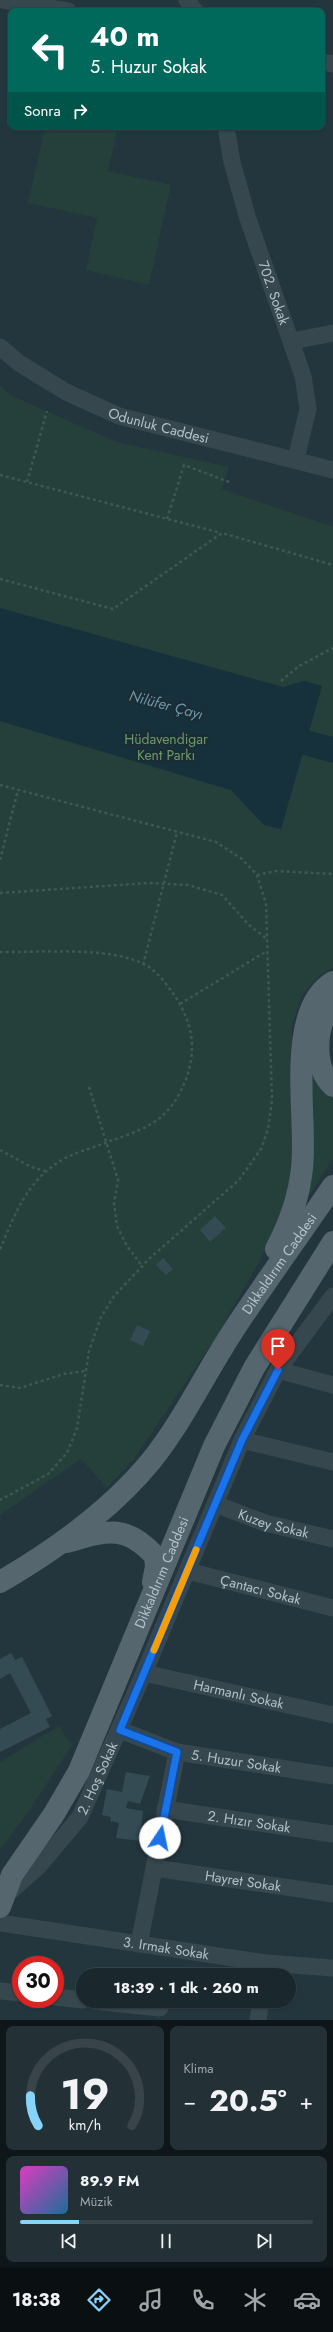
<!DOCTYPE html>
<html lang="tr">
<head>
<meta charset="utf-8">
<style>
  :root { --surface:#1a282e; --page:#233036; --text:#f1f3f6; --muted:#9fa6aa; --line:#38444a; --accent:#87d3fa }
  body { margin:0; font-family:Jost,sans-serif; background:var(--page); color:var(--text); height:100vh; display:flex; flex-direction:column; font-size:15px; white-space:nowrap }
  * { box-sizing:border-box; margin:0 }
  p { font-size:13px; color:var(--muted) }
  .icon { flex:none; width:22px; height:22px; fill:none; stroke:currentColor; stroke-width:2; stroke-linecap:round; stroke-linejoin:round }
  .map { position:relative; height:2020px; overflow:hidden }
  .side { display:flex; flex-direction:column; gap:6px; padding:6px; background:#0e1619; flex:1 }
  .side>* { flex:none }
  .top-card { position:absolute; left:8px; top:8px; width:317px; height:122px; border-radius:8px; box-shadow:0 1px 3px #0004,0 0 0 1px var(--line); background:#00695c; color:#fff; overflow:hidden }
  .speed { position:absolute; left:12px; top:1956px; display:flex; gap:8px; font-size:20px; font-weight:700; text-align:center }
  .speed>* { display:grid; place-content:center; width:52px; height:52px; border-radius:50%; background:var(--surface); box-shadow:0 1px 3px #0004,0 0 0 1px var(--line); line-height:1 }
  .speed .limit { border:6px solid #d22; background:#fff; color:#111 }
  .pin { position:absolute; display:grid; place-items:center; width:34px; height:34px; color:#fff; margin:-41px -17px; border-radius:50% 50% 50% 0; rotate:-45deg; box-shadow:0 0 4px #0007 }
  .pin .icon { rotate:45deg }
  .me { position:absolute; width:44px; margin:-22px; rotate:11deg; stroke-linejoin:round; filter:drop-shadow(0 0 3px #0008) }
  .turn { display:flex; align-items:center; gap:14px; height:84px; padding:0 16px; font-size:18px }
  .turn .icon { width:52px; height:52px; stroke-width:2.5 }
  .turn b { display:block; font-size:28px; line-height:34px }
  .then { display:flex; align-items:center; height:38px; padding:0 16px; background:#0003; gap:8px; font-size:15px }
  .big { font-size:30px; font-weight:700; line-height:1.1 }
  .side .tile { flex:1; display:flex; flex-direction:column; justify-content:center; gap:6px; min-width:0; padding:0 14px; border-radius:8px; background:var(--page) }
  .side .dial { align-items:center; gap:0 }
  .dial svg { height:104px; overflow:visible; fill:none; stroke:var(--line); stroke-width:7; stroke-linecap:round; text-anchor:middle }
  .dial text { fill:var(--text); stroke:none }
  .song { display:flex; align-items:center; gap:12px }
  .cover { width:48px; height:48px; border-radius:6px; background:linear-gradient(135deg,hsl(310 70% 55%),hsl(200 70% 35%)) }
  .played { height:4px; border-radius:2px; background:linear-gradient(90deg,var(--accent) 20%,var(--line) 20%) }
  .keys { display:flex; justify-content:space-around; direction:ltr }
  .heat { display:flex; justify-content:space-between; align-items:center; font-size:22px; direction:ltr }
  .side .tiles { flex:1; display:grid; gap:6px; grid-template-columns:1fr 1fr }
  .tile:last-child { grid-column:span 2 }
  .trip { position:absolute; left:76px; top:1968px; width:220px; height:40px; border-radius:20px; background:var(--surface); box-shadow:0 1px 3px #0004,0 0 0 1px var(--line); font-weight:700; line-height:40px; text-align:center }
  .tabs { display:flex; height:64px; justify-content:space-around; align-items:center; background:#0a1012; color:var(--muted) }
  .tabs .icon { width:28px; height:28px }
  .tabs .selected { color:var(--accent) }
  .tabs b { font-size:18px; color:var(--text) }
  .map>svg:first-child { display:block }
  .green { fill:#253f3b }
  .water { fill:#16303c }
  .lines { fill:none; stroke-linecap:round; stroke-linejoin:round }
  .river { stroke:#16303c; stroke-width:25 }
  .building { fill:#354b54 }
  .path { stroke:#3e5752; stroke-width:2.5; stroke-dasharray:3 3; stroke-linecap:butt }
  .minor { stroke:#37474e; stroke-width:17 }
  .major { stroke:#55666e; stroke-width:22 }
  .route-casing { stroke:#114b97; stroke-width:10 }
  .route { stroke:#1a73e8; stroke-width:7 }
  .slow { stroke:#f59e0b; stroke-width:7 }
  .labels { text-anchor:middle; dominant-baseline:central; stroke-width:4; stroke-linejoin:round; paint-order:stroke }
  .street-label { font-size:14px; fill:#b3c2c9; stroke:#1c2c33 }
  .park-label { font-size:14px; fill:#6c9b6a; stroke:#1c2c33 }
  .water-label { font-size:15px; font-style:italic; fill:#6b96a9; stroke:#1c2c33 }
</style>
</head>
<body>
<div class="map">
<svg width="333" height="2020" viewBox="0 0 333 2020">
  <rect width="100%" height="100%" fill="#23363e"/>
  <g class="green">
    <path d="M45,127h73l-10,44 63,14 -22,100 -63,-15 11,-52 -69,-15z"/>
    <path d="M0,385l12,11 105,46 112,25 -7,22 111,38v441l-13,7 -18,20 -10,30v155l-6,34 -69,122 -83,123 -27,29 -26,-29 -81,56z"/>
    <path d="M310,1059l23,36v64l-32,49z"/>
    <path d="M59,1726l13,19 -44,67 -28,38v-88z"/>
  </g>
  <path class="water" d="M0,608l283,79 21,-6 18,5 -41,143 -17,-4 -33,-35 -231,-69z"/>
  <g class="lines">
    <path class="river" d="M273,734l60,16"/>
  </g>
  <g class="building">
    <path d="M215,1216l11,12 -16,14 -10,-12z"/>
    <path d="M163,1258l10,11 -7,6 -10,-10z"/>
    <path d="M137,1325l13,6 -7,15 -13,-6z"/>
    <path d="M11,1653l4,7 7,-3 30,59 -6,3 4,8 -50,25v-23l31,-16 -21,-40 -10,6v-20z"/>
    <path d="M126,1772l24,4 -10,28 -12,-3 -2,7 17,3 -3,30 -24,-3 3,-15 -9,-2 1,-4 -9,-2 5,-26 15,3z"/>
  </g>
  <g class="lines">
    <g class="path">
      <path d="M0,475l221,58"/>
      <path d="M27,482l20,-71"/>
      <path d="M167,519l17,-54 45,17"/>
      <path d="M0,579l113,30 109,-76 111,32"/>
      <path d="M281,681l18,-15 34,-18"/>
      <path d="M0,785l216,57 26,17 15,16 9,29 6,197 -4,28 -7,20 -22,31 -89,78 -36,38 -13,21 -12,34 -12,77 -10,25 -19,21 -48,26"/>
      <path d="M0,860l18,-70"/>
      <path d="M257,875l19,-4 57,3"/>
      <path d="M0,893l149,-10 39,2 34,10 27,30 18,14"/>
      <path d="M0,952c41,1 114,-7 149,15 10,7 19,19 26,29 10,16 17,32 17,51 0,24 -12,54 -31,70 -14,12 -34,18 -51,24 -14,6 -30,10 -43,16 -39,21 -51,54 -67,93"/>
      <path d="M143,965l34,-133"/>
      <path d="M180,1004l87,-53"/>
      <path d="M89,1087l29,93 -4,23 3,23 10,20 15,20"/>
      <path d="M0,1150l31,17 14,4"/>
      <path d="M0,1385l20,3 44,-14 21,-3"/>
    </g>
    <g class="minor">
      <path d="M3,0l65,11"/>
      <path d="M187,0l8,11"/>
      <path d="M322,62l11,2"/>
      <path id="s1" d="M226,127l6,35 16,57 55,157 5,33 -12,50"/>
      <path d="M292,341l41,-8"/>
      <path id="s2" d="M0,347l19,16 47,29 53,24 214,54"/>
      <path d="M278,1370l55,15"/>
      <path d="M242,1440l91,22"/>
      <path id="s3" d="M215,1504l50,19 68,16"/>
      <path id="s4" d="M188,1571l145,37"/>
      <path id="s5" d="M144,1673l189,42"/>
      <path id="s6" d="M120,1730l57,22 156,24"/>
      <path id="s7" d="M165,1809l168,25"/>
      <path id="s8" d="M154,1868l179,26"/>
      <path id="s9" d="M4,1897l34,-30 42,-50 64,-144 98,-233 36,-70 55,-74"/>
      <path id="s10" d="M0,1923l266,40 67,5"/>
      <path d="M139,1944l38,-192"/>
      <path d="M0,1991l21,2"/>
      <path d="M55,1997l28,3"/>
      <path d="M94,2001l66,7"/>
      <path d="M258,2020l3,-19"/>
    </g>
    <g class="major">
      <path d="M333,1004c-18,20 -21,63 0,82"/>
      <path d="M276,1249c14,-26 23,-52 26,-81 6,-49 -18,-156 31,-186"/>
      <path d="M67,1542c39,-11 58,-19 88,14l1,11 -3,15"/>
      <path id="s11" d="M0,1582c55,-32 110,-71 151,-121 32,-40 54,-87 82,-130 32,-49 67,-96 100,-145"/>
      <path id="s12" d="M0,1907l12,-32 42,-61 25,-43 135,-325 40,-78 79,-126"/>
    </g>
  </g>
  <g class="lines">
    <defs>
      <path id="route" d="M160,1838l17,-86 -57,-22 122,-290 36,-70"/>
    </defs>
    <use href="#route" class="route-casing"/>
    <use href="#route" class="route"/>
    <path class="slow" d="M154,1650l42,-100"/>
  </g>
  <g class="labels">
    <g class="street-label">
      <text stroke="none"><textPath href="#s1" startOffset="173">702. Sokak</textPath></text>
      <text stroke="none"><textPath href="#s2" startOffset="179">Odunluk Caddesi</textPath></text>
      <text stroke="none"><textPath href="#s11" startOffset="430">Dikkaldırım Caddesi</textPath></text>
      <text stroke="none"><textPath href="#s3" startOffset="62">Kuzey Sokak</textPath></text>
      <text stroke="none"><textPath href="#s12" startOffset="373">Dikkaldırım Caddesi</textPath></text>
      <text stroke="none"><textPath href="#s4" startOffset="75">Çantacı Sokak</textPath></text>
      <text stroke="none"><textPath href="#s5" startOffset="97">Harmanlı Sokak</textPath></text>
      <text stroke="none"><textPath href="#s6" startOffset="121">5. Huzur Sokak</textPath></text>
      <text stroke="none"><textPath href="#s9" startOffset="153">2. Hoş Sokak</textPath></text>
      <text stroke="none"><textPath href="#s7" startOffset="85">2. Hızır Sokak</textPath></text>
      <text stroke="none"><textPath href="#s8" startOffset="90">Hayret Sokak</textPath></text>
      <text stroke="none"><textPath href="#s10" startOffset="168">3. Irmak Sokak</textPath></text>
    </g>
    <g class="park-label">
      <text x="166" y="739">Hüdavendigar<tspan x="166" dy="16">Kent Parkı</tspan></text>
    </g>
    <g class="water-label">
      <text transform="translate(166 705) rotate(15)">Nilüfer Çayı</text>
    </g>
  </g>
</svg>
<div class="speed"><div class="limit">30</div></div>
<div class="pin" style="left:278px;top:1370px;background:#d93025"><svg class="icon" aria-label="arrive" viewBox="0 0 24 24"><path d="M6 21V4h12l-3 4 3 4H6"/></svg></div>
<svg class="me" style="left:160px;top:1838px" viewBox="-20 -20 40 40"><circle r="19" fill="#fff"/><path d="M0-13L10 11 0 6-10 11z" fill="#1a73e8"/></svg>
<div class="trip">18:39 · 1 dk · 260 m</div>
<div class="top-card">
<div class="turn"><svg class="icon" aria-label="left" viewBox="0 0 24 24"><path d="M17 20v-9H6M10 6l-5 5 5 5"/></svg><div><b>40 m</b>5. Huzur Sokak</div></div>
<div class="then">Sonra<svg class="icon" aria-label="right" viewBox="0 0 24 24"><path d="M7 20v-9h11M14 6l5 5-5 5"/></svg></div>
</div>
</div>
<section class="side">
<div class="tiles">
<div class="tile dial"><svg viewBox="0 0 100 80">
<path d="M14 69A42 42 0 1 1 86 69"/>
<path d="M14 69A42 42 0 0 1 8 46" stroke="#87d3fa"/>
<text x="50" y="56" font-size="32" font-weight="700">19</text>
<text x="50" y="72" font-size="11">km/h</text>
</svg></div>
<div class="tile"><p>Klima</p>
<div class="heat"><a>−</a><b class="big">20.5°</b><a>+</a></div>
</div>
<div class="tile">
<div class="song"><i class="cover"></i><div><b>89.9 FM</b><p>Müzik</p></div></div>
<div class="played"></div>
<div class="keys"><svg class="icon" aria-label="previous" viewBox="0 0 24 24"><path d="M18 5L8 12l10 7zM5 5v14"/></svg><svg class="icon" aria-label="pause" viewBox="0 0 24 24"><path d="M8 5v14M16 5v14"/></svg><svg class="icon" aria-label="next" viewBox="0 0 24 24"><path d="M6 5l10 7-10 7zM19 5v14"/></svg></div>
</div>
</div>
</section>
<nav class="tabs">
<b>18:38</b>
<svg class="icon selected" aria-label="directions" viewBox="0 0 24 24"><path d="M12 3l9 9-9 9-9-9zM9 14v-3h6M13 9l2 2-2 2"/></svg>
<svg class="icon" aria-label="music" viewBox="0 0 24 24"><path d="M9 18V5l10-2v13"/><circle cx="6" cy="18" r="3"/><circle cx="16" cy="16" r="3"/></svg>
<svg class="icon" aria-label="phone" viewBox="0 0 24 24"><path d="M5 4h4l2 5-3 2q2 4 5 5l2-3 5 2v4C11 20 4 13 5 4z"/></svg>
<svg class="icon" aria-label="climate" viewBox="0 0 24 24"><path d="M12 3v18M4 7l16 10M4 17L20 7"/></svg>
<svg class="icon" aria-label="car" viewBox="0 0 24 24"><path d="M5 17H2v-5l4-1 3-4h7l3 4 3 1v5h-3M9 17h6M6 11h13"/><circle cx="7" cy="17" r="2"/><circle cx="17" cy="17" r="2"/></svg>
</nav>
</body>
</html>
